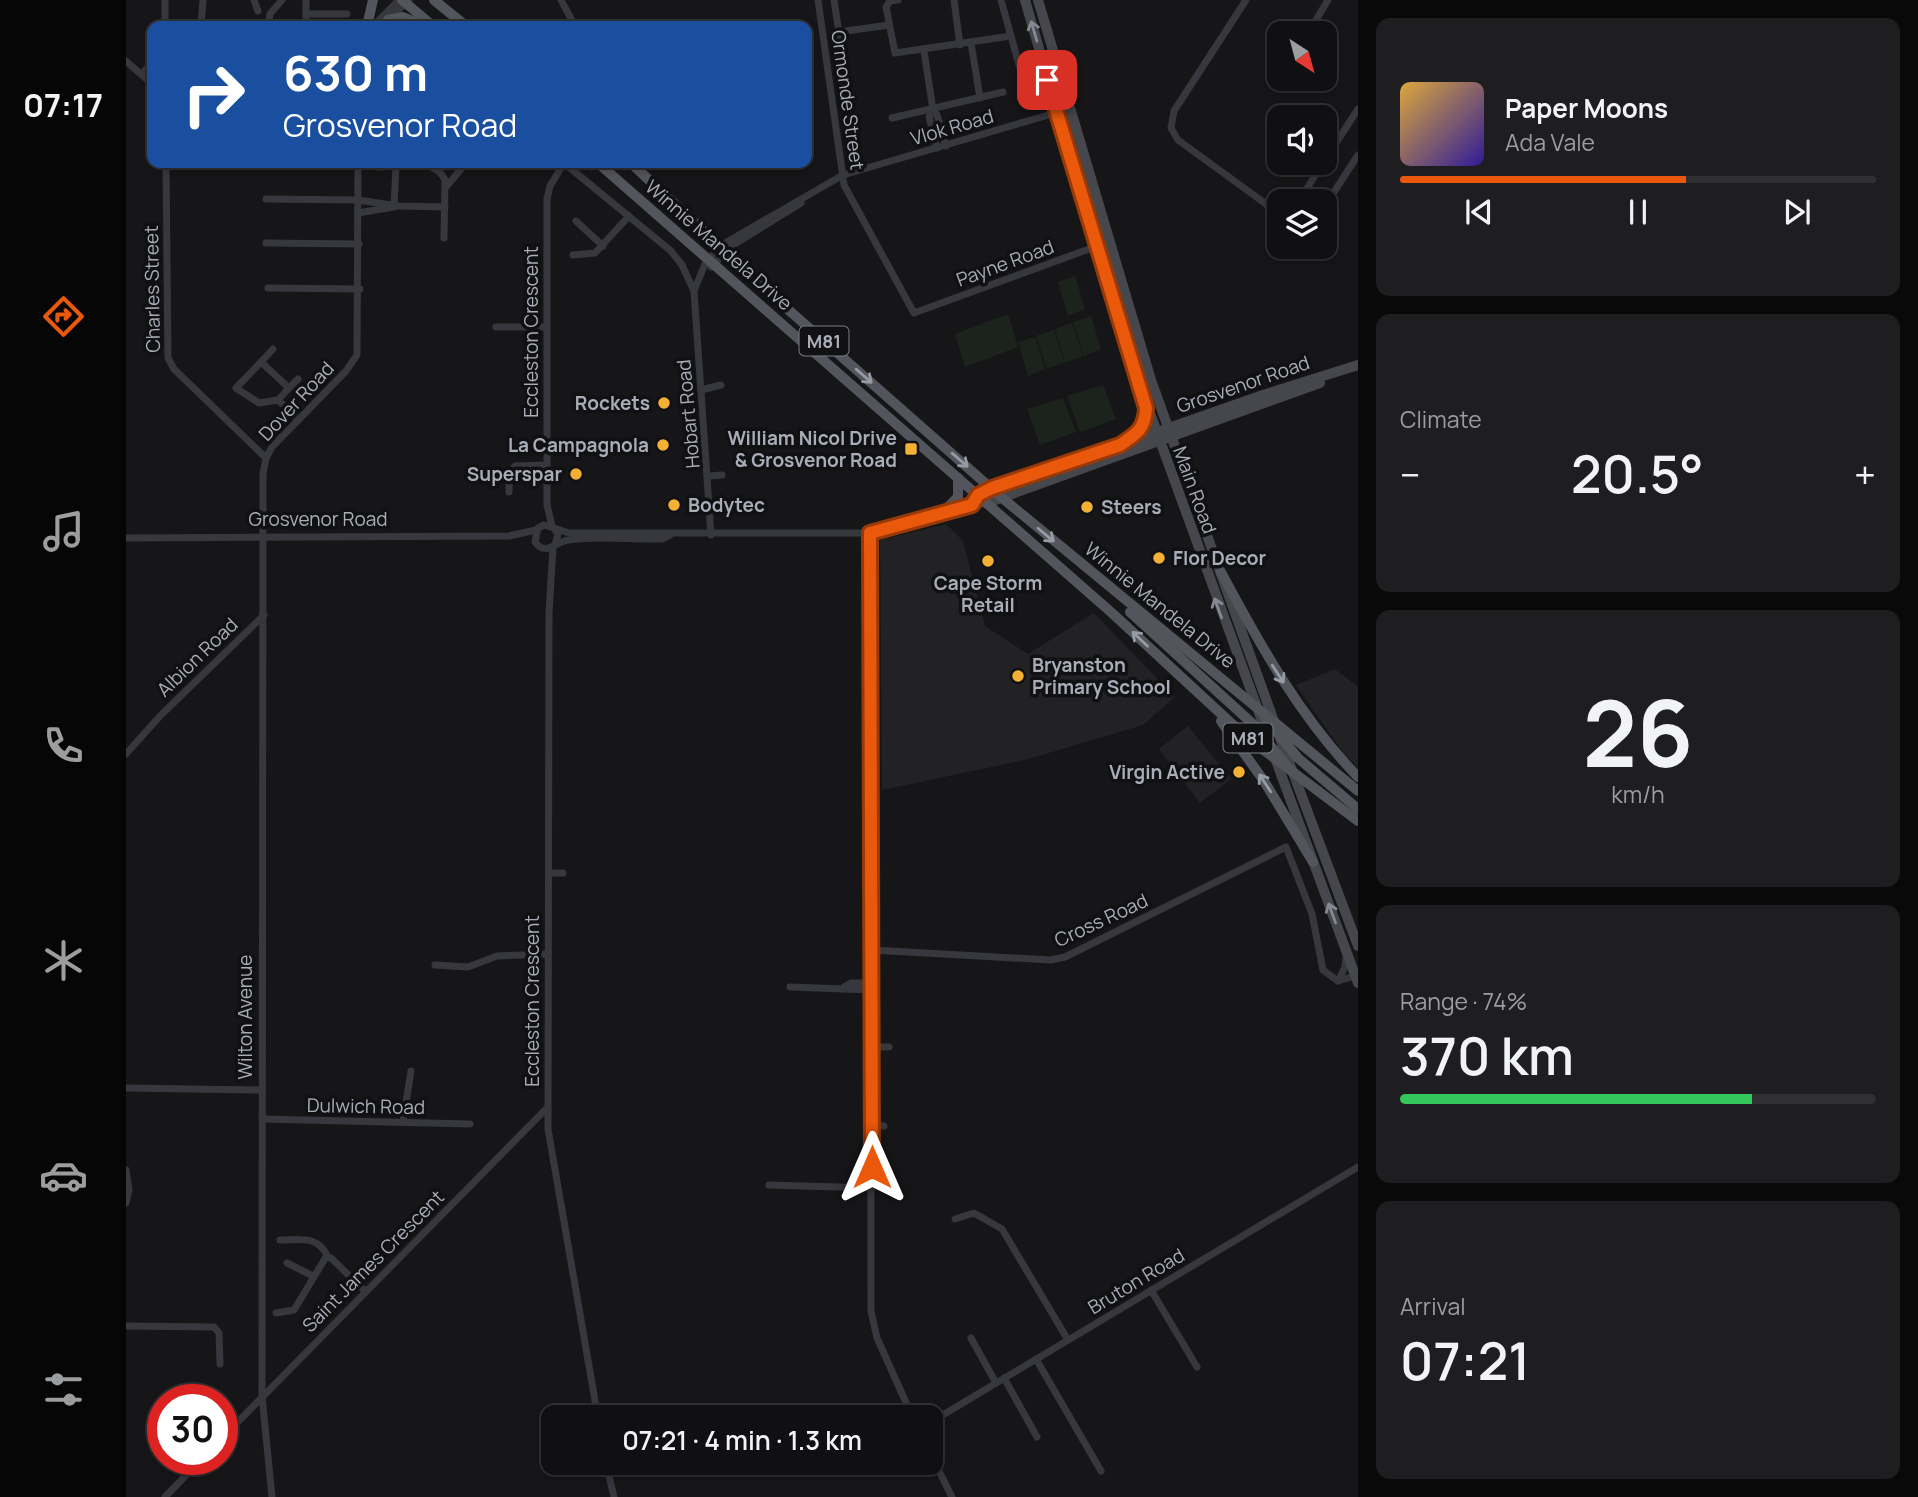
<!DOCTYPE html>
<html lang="en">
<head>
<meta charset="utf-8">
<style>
  :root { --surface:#101012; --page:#1e1e20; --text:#f1f3f6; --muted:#9c9d9f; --line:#303032; --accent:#ea580c }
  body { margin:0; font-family:Manrope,sans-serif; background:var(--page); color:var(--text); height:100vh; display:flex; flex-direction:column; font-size:26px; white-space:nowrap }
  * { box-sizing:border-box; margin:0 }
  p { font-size:23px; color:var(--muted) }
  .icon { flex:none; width:38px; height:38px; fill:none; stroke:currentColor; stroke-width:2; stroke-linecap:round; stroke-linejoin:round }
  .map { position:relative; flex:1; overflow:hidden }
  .sheet { display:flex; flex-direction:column; gap:18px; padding:18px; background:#09090a; width:560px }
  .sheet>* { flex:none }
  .guide { position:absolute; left:21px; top:21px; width:665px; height:147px; border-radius:14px; box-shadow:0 4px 10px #0003,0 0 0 2px var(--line); background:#1a4fa0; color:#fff; overflow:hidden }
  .needle { width:46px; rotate:144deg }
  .buttons { position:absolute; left:1141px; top:21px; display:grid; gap:14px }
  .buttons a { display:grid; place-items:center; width:70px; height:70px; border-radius:14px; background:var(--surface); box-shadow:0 4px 10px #0003,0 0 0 2px var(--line); font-size:35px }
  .speed { position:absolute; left:21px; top:1384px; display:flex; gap:14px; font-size:35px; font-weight:700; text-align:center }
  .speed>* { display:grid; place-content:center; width:91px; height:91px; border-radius:50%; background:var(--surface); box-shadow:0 4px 10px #0003,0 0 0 2px var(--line); line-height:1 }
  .speed .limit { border:10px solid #d22; background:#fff; color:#111 }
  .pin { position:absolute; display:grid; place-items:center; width:60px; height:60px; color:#fff; margin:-30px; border-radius:14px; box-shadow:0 4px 10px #0006 }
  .me { position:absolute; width:77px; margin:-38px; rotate:0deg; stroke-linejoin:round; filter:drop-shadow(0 0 5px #0008) }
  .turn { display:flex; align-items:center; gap:24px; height:147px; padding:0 21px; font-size:32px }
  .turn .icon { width:91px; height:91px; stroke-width:2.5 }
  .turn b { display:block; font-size:49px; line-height:60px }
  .big { font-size:52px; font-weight:600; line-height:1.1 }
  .sheet .tile { flex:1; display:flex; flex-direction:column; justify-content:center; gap:10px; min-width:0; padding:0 24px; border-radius:14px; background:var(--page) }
  .sheet .dial { align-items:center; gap:0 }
  .dial b { font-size:91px; line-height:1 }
  .song { display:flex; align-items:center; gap:21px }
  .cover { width:84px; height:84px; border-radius:10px; background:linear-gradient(135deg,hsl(40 70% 55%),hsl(250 70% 35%)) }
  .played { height:7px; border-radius:4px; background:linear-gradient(90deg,var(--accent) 60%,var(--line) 60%) }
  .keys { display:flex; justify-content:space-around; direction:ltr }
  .heat { display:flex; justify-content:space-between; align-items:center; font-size:38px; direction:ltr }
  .charge { height:10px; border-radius:5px; background:linear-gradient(90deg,#34c759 74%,var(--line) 0) }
  .trip { position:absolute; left:415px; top:1405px; width:402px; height:70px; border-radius:14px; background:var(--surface); box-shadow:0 4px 10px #0003,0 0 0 2px var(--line); font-weight:600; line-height:70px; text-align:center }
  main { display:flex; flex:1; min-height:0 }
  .tabs { display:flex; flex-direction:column; width:126px; justify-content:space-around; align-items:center; background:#060607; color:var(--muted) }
  .tabs .icon { width:49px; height:49px }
  .tabs .current { color:var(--accent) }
  .tabs b { font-size:32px; color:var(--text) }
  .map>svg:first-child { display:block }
  .built { fill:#222225 }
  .green { fill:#1c231d }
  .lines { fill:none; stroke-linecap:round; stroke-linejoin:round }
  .street { stroke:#37383d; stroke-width:7 }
  .secondary { stroke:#45474d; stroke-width:10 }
  .primary { stroke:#53555c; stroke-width:10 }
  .oneway { stroke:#858993 }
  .oneway2 { stroke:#979ba6 }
  .route-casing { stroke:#983908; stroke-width:18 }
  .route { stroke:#ea580c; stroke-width:12 }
  .poi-dot { fill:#f2b134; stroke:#111113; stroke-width:2.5 }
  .labels { text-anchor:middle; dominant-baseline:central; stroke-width:7; stroke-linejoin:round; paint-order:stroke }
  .shield { fill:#111113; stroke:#7b7e86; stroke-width:2 }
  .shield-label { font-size:18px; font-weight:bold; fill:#a8adb8 }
  .street-label { font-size:19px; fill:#a8adb8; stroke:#111113 }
  .poi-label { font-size:19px; font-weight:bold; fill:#a8adb8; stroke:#111113; text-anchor:end }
</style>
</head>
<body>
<main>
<nav class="tabs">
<b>07:17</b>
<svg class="icon current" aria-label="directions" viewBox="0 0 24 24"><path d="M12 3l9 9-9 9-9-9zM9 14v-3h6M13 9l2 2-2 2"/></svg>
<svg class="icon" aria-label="music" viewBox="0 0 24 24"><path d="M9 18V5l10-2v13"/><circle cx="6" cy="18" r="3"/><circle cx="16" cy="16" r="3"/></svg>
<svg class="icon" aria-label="phone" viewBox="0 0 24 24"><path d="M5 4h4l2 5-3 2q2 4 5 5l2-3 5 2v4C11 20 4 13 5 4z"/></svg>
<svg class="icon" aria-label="climate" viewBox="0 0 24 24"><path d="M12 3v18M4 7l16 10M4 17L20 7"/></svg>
<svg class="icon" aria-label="car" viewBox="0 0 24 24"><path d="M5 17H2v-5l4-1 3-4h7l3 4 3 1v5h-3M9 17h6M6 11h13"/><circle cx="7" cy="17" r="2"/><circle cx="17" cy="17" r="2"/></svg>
<svg class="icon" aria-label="filters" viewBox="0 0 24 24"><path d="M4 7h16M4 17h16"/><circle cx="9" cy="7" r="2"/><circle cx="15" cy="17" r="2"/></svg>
</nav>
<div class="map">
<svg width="1232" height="1497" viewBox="0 0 1232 1497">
  <rect width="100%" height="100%" fill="#161618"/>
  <g class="built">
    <path d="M820,524l17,17 22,85 43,28 66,-41 81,84 -32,28 -118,35 -143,30 -2,-250z"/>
    <path d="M1209,669l23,18v81l-16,-17 -46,-66z"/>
    <path d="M1062,726l43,53 -31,24 -41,-54z"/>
  </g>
  <g class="green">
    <path d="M949,276l10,33 -17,7 -10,-34z"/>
    <path d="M882,314l10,33 -53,20 -10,-33z"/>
    <path d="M965,316l10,33 -17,7 -11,-34z"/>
    <path d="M946,323l11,33 -18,7 -10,-34z"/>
    <path d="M928,330l10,32 -17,7 -11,-33z"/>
    <path d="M909,337l10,32 -17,7 -10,-34z"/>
    <path d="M977,385l13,34 -36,13 -13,-36z"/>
    <path d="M937,398l13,34 -36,13 -13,-36z"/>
  </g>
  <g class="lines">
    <g class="street">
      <path d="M39,0v26"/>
      <path d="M128,0l4,11"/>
      <path d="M435,0l14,26"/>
      <path d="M692,0l26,185 70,128 194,-71"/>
      <path d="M708,0l9,59"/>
      <path d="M772,0l-8,1 -4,6 9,46 116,-17"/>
      <path d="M828,0l6,45"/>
      <path d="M875,0l20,72"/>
      <path d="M1120,0l-72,111 -3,17 7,12 88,64 4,6"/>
      <path d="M180,14h41"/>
      <path d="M1190,20l12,-20"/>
      <path d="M75,26l2,-26"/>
      <path d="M142,26l2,-12 12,-14"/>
      <path d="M180,26v-26"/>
      <path d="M247,26l26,-26"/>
      <path d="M253,26l30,-25"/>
      <path d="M713,32l50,-7"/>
      <path d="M845,43l9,55"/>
      <path d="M798,51l9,59 -4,7 8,31"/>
      <path d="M0,61l26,23"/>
      <path d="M16,74l10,-12"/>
      <path d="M807,110l4,5 9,31"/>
      <path d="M766,118l111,-26"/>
      <path d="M1199,160l33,-51"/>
      <path d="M40,163l2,195 6,11 92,89"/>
      <path d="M438,163l107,88 11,14 12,26 17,244"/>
      <path d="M253,167c21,-1 56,-10 66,13l-1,58"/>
      <path d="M320,187l20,-24"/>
      <path d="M140,199l92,1 40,6 47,1"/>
      <path d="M1173,201l24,-38"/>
      <path d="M1199,206l33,-51"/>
      <path d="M268,207l2,-41"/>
      <path d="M232,213l36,-6"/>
      <path d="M450,221l27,25"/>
      <path d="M140,243l93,1"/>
      <path d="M447,255l22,-2 34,-37"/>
      <path d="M585,267l24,-23 66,-41"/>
      <path d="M142,288l92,1"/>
      <path d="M568,291l11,-27 15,-18 123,-71 226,-66"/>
      <path d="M370,327h48"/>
      <path d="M135,362l12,-13"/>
      <path d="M163,388l9,-9"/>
      <path d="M575,390l20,-5"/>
      <path d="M152,400l11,-12 -28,-26 -25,26 23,15 19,-3 20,19"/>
      <path d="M582,476l14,-1"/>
      <path d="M383,492v-17l6,-9 32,-1"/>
      <path d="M426,526l-5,-21v-306l3,-13 14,-23"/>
      <path d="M428,528l15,5h301l116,-30"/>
      <path d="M744,533l1,778 6,27 36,80"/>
      <path d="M0,538l383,-2 27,-6"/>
      <path d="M429,545l3,-11 -4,-6 -10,-3 -6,3 -3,14c11,15 20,0 33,-2 30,-5 63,0 94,-1l8,-4"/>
      <path d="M427,547l-4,66 -1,516 50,289"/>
      <path d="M0,754l34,-38 104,-101"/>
      <path d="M423,873h14"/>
      <path d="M746,950l179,10 14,-3 221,-110 26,67 11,56 15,11 20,-6"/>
      <path d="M309,965l33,2 29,-11 51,-2"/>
      <path d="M1212,981l7,-14 1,-11"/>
      <path d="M664,987l81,3"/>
      <path d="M718,987l7,-4h20"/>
      <path d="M746,1047h17"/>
      <path d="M0,1088l136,2"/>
      <path d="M136,1119l208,5"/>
      <path d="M277,1122l8,-51"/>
      <path d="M746,1126h12"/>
      <path d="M0,1170l3,20 -3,13"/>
      <path d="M643,1185l103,3"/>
      <path d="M829,1219l19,-6 28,16 66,111"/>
      <path d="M154,1240c21,0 38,-5 48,17"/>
      <path d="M161,1263l26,13"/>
      <path d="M1025,1290l46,77"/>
      <path d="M150,1313l18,-3 32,-53 5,1 34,33"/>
      <path d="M0,1326l88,1 5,6 1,31"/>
      <path d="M845,1338l25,45"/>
      <path d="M910,1359l65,112"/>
      <path d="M878,1378l33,59"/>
      <path d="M805,1422l427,-255"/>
      <path d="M96,1438l325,-330"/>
      <path d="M805,1455l21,42"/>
      <path d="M480,1463l8,34"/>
      <path d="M39,1497l36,-37"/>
      <path d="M146,1497l-10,-101 1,-922 3,-16 6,-11 74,-76 11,-16 1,-192"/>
    </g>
    <g class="secondary">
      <path d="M899,0l98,339 146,401"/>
      <path d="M912,0l113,380 124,344"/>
      <path d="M1004,439l13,-12 3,-16"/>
      <path d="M852,495l285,-100 95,-30"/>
      <path d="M861,503l333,-120"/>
      <path d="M1154,738l78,208"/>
      <path d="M1149,758l83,225"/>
    </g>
    <g class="primary">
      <path d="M276,0l31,26"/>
      <path d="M308,0l32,26"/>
      <path d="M262,20l15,-3 21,9"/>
      <path d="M241,26l6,-26"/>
      <path d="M472,163l514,450 133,123 113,85"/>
      <path d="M505,163l136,128 234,206 357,294"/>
      <path d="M816,513l16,-16v-19"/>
      <path d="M1095,572c39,73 79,145 137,205"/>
      <path d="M1004,612l124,113 32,40"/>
      <path d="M1139,718l33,40 60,51"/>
      <path d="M1095,721l43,60 49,81"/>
    </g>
  </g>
  <defs><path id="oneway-shaft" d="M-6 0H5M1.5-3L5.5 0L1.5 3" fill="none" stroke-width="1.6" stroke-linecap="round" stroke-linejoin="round" transform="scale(1.75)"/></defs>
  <g class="oneway">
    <use href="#oneway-shaft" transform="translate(908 31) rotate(-106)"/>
    <use href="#oneway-shaft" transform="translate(1092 608) rotate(-110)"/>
    <use href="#oneway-shaft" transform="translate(1206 913) rotate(-110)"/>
  </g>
  <g class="oneway2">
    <use href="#oneway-shaft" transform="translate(738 376) rotate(41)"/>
    <use href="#oneway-shaft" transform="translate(834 460) rotate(41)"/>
    <use href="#oneway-shaft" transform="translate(920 535) rotate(40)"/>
    <use href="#oneway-shaft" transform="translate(1014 639) rotate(-137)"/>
    <use href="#oneway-shaft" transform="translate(1152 674) rotate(57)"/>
    <use href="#oneway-shaft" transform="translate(1139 783) rotate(-123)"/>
  </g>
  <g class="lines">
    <defs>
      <path id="route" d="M746,1167l-2,-634 102,-28 6,-10 14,-7 128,-43c17,-11 25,-16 26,-37l-99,-328"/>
    </defs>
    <use href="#route" class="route-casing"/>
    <use href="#route" class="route"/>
  </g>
  <g class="poi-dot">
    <circle cx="538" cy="403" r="7"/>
    <circle cx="537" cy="445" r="7"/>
    <rect x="778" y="442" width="14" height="14" rx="3.5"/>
    <circle cx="450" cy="474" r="7"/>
    <circle cx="548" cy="505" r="7"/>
    <circle cx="961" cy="507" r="7"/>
    <circle cx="1033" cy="558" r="7"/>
    <circle cx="862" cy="561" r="7"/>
    <circle cx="892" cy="676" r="7"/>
    <circle cx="1113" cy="772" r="7"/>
  </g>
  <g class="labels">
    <g class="shield">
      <rect x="673.5" y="326.5" width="49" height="29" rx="5"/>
      <rect x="1097.5" y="723.5" width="49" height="29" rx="5"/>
    </g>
    <g class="shield-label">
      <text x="698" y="341">M81</text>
      <text x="1122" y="738">M81</text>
    </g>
    <g class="street-label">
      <text transform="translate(722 100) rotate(82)">Ormonde Street</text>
      <text transform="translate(826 127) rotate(-16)">Vlok Road</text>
      <text transform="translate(593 245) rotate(41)">Winnie Mandela Drive</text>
      <text transform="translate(879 263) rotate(-20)">Payne Road</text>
      <text transform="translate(26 289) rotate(-91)">Charles Street</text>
      <text transform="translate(405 332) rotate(-90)">Eccleston Crescent</text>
      <text transform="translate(1117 384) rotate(-19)">Grosvenor Road</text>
      <text transform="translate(170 401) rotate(-47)">Dover Road</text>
      <text transform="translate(562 414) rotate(-95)">Hobart Road</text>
      <text transform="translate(1069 490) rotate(70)">Main Road</text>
      <text x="192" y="519">Grosvenor Road</text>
      <text transform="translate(1034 605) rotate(39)">Winnie Mandela Drive</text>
      <text transform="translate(71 657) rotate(-44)">Albion Road</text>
      <text transform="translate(975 920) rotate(-25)">Cross Road</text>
      <text transform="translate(406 1001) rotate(-90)">Eccleston Crescent</text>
      <text transform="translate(119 1017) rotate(-90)">Wilton Avenue</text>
      <text transform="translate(240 1106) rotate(1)">Dulwich Road</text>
      <text transform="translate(247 1261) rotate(-45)">Saint James Crescent</text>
      <text transform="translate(1010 1281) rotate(-31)">Bruton Road</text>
    </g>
    <g class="poi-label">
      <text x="524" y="403">Rockets</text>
      <text x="771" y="438">William Nicol Drive<tspan x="771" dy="22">&amp; Grosvenor Road</tspan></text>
      <text x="523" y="445">La Campagnola</text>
      <text x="436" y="474">Superspar</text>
      <text x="562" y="505" text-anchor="start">Bodytec</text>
      <text x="975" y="507" text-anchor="start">Steers</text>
      <text x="1047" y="558" text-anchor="start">Flor Decor</text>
      <text x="862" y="583" text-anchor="middle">Cape Storm<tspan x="862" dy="22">Retail</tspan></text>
      <text x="906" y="665" text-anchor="start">Bryanston<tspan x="906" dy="22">Primary School</tspan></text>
      <text x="1099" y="772">Virgin Active</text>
    </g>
  </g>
</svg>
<div class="buttons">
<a><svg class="needle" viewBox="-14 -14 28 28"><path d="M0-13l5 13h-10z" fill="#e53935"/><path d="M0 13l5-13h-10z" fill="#9c9d9f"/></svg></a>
<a><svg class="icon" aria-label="sound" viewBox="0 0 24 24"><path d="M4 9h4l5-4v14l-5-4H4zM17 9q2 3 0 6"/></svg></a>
<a><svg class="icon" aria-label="layers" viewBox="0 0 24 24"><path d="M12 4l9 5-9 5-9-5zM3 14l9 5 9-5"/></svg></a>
</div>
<div class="speed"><div class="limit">30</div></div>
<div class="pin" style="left:921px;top:80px;background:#d93025"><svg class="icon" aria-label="arrive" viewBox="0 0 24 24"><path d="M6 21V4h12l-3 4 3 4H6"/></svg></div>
<svg class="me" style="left:746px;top:1167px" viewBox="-20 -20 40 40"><path d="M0-17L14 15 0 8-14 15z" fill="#ea580c" stroke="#fff" stroke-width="4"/></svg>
<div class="trip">07:21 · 4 min · 1.3 km</div>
<div class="guide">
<div class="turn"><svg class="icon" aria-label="right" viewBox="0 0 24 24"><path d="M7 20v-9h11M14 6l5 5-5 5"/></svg><div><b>630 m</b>Grosvenor Road</div></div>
</div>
</div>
<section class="sheet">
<div class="tile">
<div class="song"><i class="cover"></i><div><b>Paper Moons</b><p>Ada Vale</p></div></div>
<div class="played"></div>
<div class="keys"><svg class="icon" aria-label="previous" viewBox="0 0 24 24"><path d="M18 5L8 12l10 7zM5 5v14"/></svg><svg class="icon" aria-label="pause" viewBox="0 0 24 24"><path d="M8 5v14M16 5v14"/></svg><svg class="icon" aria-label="next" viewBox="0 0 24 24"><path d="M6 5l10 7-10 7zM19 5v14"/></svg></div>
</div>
<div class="tile"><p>Climate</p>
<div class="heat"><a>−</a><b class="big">20.5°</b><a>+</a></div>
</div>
<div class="tile dial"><b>26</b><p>km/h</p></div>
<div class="tile"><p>Range · 74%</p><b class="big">370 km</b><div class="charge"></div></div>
<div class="tile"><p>Arrival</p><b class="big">07:21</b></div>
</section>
</main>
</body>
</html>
